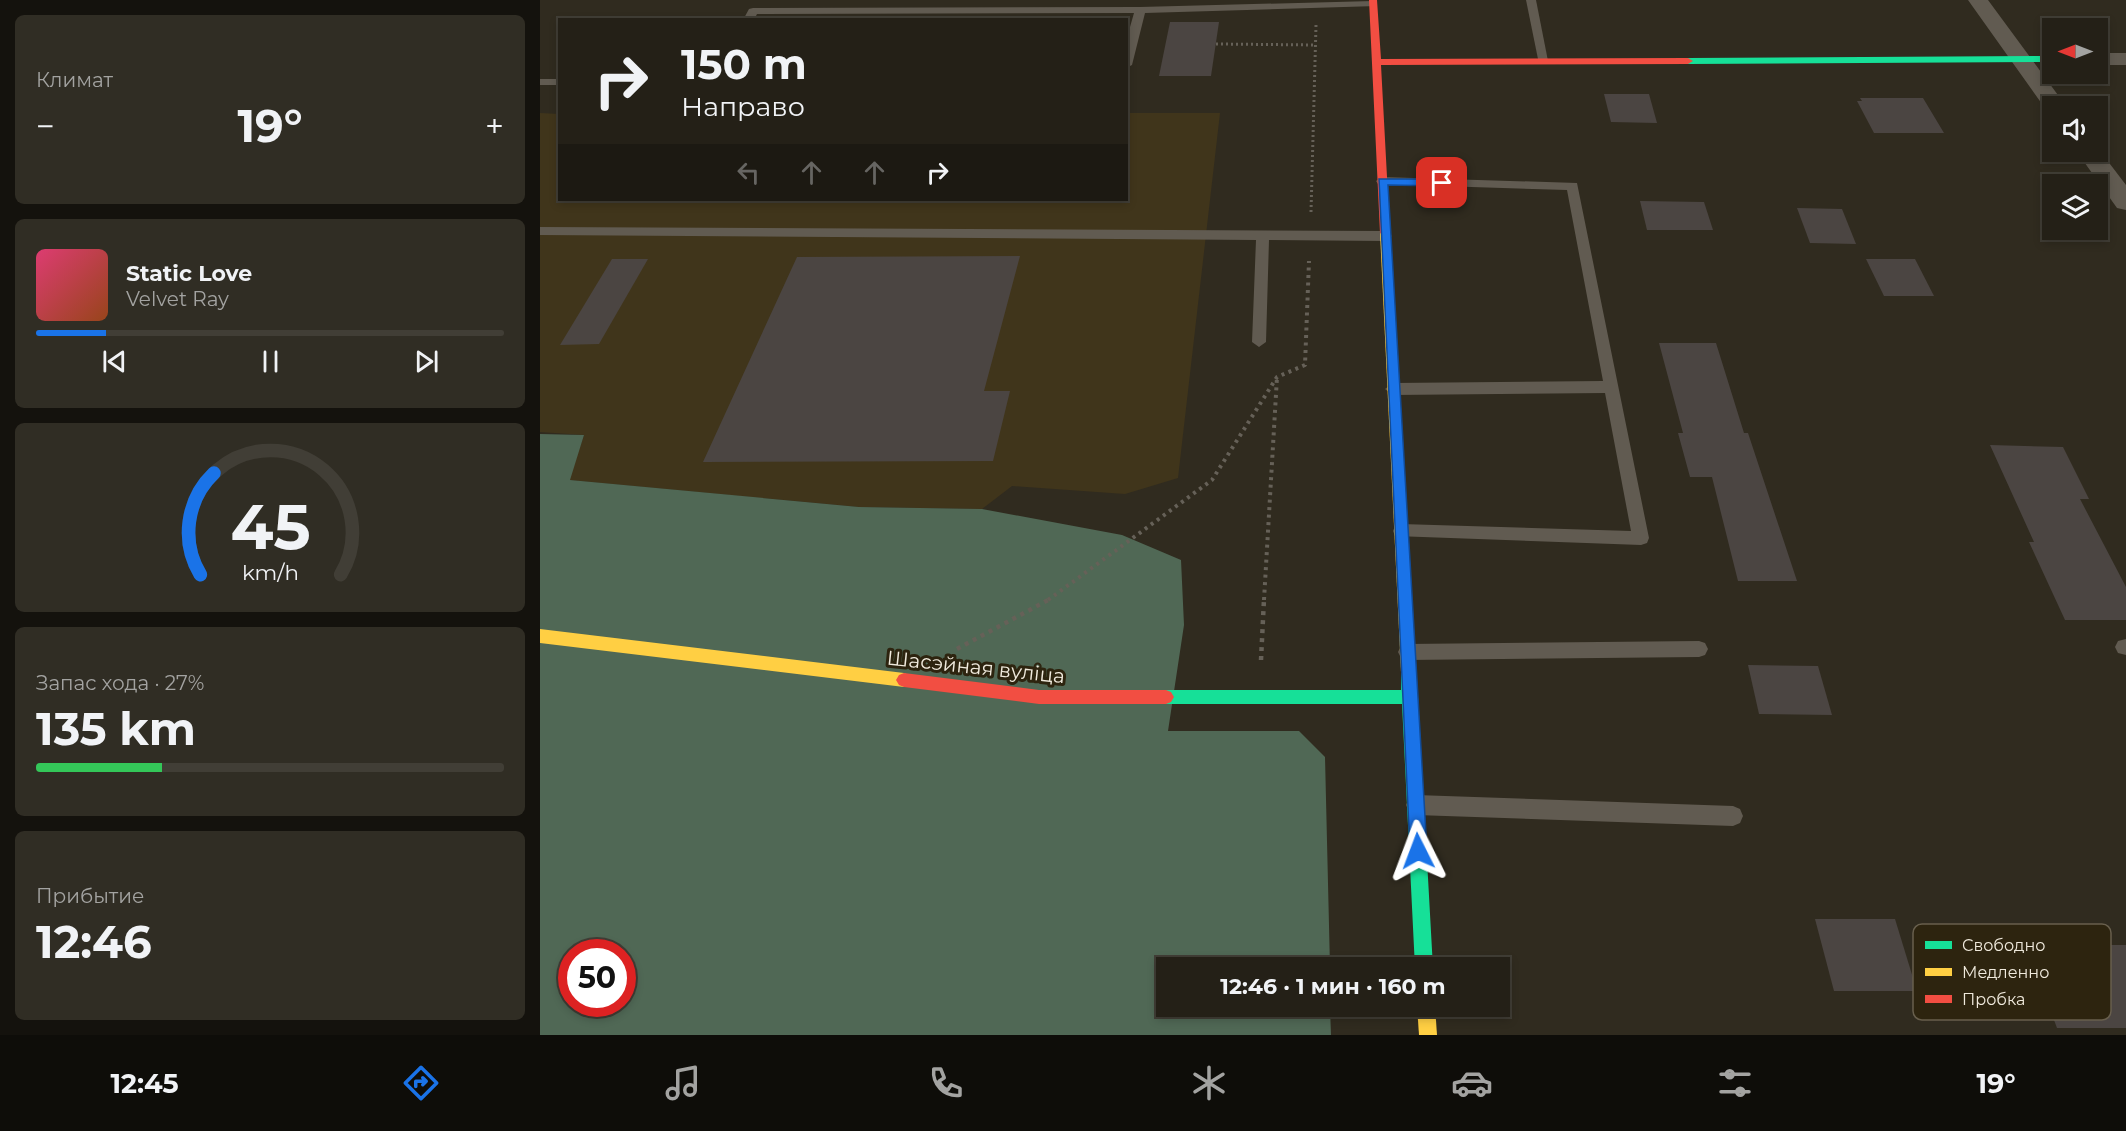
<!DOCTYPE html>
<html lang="ru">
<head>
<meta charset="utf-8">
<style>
  :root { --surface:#242017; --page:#302d24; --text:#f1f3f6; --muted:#a3a3a1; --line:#413e36; --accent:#1a73e8 }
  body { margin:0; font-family:Montserrat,sans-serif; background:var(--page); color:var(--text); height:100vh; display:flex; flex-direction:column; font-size:22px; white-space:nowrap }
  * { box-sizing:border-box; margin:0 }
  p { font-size:20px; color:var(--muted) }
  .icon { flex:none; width:33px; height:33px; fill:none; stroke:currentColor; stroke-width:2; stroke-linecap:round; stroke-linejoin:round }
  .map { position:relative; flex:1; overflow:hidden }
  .sheet { display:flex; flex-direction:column; gap:15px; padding:15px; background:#14120d; width:540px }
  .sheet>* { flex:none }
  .guide { position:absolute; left:18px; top:18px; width:570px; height:183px; border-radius:0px; box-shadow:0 3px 9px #0003,0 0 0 2px var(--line); background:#242017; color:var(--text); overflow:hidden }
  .needle { width:39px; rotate:270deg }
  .controls { position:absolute; left:1502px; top:18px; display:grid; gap:12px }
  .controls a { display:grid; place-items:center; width:66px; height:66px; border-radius:0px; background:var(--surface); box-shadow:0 3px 9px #0003,0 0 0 2px var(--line); font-size:30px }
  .speed { position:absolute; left:18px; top:939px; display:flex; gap:12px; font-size:30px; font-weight:700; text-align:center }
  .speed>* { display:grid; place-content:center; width:78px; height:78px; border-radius:50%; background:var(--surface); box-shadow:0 3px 9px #0003,0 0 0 2px var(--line); line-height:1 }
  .speed .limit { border:9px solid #d22; background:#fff; color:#111 }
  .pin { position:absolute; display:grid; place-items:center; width:51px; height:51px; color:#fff; margin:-26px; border-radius:12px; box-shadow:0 3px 9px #0006 }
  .me { position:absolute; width:66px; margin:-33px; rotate:357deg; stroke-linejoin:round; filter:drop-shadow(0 0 4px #0008) }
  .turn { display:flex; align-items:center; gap:21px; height:126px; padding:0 24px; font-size:27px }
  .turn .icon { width:78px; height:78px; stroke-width:2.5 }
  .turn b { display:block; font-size:42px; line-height:51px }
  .lanes { display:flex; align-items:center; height:57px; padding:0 24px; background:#0003; justify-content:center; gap:30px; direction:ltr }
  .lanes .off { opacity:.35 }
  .big { font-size:45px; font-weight:700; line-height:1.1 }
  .sheet .tile { flex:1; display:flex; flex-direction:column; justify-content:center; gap:9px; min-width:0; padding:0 21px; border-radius:9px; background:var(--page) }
  .sheet .dial { align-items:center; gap:0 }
  .dial svg { height:156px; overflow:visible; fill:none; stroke:var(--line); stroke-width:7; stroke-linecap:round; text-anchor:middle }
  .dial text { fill:var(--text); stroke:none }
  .song { display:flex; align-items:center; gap:18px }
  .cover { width:72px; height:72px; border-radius:9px; background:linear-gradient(135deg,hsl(340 70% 55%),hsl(20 70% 35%)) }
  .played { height:6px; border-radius:3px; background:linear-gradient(90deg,var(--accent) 15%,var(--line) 15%) }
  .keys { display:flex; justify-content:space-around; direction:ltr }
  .heat { display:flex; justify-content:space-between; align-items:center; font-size:33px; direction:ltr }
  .charge { height:9px; border-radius:4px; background:linear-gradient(90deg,#34c759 27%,var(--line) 0) }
  .trip { position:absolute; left:616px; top:957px; width:354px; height:60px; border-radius:0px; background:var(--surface); box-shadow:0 3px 9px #0003,0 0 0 2px var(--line); font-weight:700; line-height:60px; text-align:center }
  .menu { display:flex; height:96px; justify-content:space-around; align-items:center; background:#0e0d09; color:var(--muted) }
  .menu .icon { width:42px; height:42px }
  .menu .selected { color:var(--accent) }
  .menu b { font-size:27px; color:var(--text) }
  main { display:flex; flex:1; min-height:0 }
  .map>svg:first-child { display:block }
  .built { fill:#40351b }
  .forest { fill:#506855; fill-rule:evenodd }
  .building { fill:#4b4542 }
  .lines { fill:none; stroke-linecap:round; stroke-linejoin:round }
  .path-far2 { stroke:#666158; stroke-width:3; stroke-dasharray:2 3; stroke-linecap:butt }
  .path-far1 { stroke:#666158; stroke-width:4; stroke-dasharray:3 4.5; stroke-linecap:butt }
  .path { stroke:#666158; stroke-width:4.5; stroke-dasharray:4 5; stroke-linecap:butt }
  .lane { fill:#615b51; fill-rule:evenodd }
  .street { fill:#615b51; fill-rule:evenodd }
  .fast { fill:#16e098; fill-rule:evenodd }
  .slow { fill:#ffcf43; fill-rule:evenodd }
  .jam { fill:#f24e42; fill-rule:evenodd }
  .route { fill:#1a73e8; stroke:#114b97; stroke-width:1.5 }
  .labels { text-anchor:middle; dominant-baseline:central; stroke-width:6; stroke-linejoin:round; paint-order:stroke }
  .street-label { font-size:20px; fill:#f0eadd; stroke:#2d240f }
  .key { fill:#2d240f; stroke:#685f4d; stroke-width:1.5 }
  .key-label { font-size:16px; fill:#f0eadd }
</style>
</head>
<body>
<main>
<section class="sheet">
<div class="tile"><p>Климат</p>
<div class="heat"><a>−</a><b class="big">19°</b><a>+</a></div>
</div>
<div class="tile">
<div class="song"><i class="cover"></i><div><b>Static Love</b><p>Velvet Ray</p></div></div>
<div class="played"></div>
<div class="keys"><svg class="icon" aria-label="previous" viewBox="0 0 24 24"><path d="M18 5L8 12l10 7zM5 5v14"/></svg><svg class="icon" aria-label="pause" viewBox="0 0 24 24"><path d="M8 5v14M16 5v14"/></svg><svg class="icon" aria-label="next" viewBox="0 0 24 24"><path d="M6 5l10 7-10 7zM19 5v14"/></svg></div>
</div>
<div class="tile dial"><svg viewBox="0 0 100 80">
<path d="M14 69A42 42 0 1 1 86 69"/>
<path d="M14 69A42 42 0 0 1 21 17" stroke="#1a73e8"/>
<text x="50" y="56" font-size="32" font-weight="700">45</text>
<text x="50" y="72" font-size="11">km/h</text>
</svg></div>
<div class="tile"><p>Запас хода · 27%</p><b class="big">135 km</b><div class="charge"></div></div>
<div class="tile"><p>Прибытие</p><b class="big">12:46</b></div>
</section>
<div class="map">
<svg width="1586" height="1035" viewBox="0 0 1586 1035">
  <rect width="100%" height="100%" fill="#302b1f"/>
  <path class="built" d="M0,113l19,1 1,86h566l1,-87h93l-42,365 -53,16 -113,-8 -30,23 -123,-2 -290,-27 15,-45 -44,-3z"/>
  <path class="forest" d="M0,434l44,1 -14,45 289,27 123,2 140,26 59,25 3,65 -16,106h131l26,26 5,210 -163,1v38l163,1 1,28h-791zM32,952h50v52h-50z"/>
  <g class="building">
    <path d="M630,22h49l-8,54h-52z"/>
    <path d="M1064,94h45l8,29 -46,-1z"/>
    <path d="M1320,98h63l21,35h-70l-17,-32h5z"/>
    <path d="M1100,201l64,1 9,28h-66z"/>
    <path d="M1257,208l45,1 14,35 -46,-1z"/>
    <path d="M480,256l-36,135h26l-17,70 -290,1 94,-205z"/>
    <path d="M72,259h36l-49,85 -39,1z"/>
    <path d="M1326,259h49l19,37h-50z"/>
    <path d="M1119,343h57l28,90h4l49,148h-59l-26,-104h-22l-12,-44h5z"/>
    <path d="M1450,445l73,2 26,52h-9l46,88v33h-61l-36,-78h5z"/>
    <path d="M1208,665l70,1 14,49 -73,-1z"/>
    <path d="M1275,919h80l22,72h-83z"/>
    <path d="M1486,945h100v83h-69z"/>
  </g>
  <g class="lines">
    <g class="path-far2">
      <path d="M676,44l100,1"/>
      <path d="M771,212l5,-187"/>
      <path d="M769,263v-4"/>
    </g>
    <g class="path-far1">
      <path d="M508,600l164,-120 65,-103 28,-12 4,-104"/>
      <path d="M724,600l13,-223"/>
    </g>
    <g class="path">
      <path d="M417,649l93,-50"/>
      <path d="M721,660l3,-61"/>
    </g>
    <g class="lane">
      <path d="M986,0h10l12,61 -10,-2z"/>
      <path d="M833,1l4,1v4l-232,7 -13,52 -6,3v-27l8,-28 -377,1 -3,6h-11l6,-11 4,-1 387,-1z"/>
      <rect x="0" y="79" width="20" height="6"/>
      <path d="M842,177l195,6 72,355 -2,5 -6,2 -246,-9 -2,-5 2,-5 6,-2 230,7 -26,-138 -212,2 -8,-6 8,-6 210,-2 -36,-191 -189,-6 -2,-3z"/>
      <path d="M0,227l845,4 7,5 -7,5 -116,-1 -3,102 -7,5 -7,-5 4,-102 -716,-5z"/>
      <path d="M1586,639v16l-8,-2 -3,-6 3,-6z"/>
      <path d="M1159,641l6,2 3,6 -3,6 -6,2 -292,3 -6,-2 -3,-6 3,-6 6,-2z"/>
      <path d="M876,795l317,11 7,3 3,7 -3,7 -7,3 -317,-11 -7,-3 -3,-7 3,-7z"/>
    </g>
    <g class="street">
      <path d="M1428,0h20l78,106h-14v6l-5,-1z"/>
      <rect x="1557" y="53" width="29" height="12"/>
      <path d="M1557,147l29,38v25l-9,-2 -40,-56h20z"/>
    </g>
    <g class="fast">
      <path d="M1512,56v6l-364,2 -5,-3 5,-3z"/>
      <path d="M868,665l5,2 5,30 15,271h-18l-13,-264h-236l-5,-2 -3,-5 3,-5 5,-2h235v-18l2,-5z"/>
    </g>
    <g class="slow">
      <path d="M845,229l5,4 25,439 -2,5 -5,2 -5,-2 -2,-5 -21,-439z"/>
      <path d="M0,629l364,44 5,2 3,5 -3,5 -5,2 -364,-44z"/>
      <path d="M877,1006h18l2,29h-18z"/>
    </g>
    <g class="jam">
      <path d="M829,0h8l4,59 307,-1 5,3 -5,3 -307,1 9,168 -5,4 -5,-4z"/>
      <path d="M364,673l135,17h127l5,2 3,5 -3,5 -5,2h-127l-135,-17 -5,-2 -3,-5 3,-5z"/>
    </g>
  </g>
  <path class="route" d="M839,179h63l5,4 -5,3 -54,-1 39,666 -3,6 -6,3 -6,-3 -2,-6z"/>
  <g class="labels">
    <g class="street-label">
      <text transform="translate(436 667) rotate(6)">Шасэйная вуліца</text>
    </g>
  </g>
  <rect x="1373" y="924" width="198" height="96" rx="9" class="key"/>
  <rect x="1385" y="941" width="27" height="8" fill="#16e098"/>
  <rect x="1385" y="968" width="27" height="8" fill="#ffcf43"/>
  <rect x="1385" y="995" width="27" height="8" fill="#f24e42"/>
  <g class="key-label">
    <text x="1422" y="951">Свободно</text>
    <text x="1422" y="978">Медленно</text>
    <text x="1422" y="1005">Пробка</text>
  </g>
</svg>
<div class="controls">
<a><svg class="needle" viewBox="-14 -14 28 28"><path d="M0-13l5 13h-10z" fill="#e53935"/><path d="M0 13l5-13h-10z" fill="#a3a3a1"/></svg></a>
<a><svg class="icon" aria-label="sound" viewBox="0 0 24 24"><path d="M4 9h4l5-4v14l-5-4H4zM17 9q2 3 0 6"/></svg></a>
<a><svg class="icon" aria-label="layers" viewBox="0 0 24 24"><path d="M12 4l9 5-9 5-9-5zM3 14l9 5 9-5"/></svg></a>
</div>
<div class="speed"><div class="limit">50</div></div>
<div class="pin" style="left:902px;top:183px;background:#d93025"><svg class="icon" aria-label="arrive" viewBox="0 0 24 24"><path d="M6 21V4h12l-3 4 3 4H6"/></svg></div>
<svg class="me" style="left:878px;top:851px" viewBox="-20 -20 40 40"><path d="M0-17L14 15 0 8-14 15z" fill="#1a73e8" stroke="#fff" stroke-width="4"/></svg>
<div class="trip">12:46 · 1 мин · 160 m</div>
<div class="guide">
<div class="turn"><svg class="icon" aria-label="right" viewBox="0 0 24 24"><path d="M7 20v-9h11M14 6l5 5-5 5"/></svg><div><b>150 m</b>Направо</div></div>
<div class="lanes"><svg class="icon off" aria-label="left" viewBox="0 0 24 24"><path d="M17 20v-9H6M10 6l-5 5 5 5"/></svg><svg class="icon off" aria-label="ahead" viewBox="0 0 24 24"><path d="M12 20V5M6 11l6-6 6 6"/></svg><svg class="icon off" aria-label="ahead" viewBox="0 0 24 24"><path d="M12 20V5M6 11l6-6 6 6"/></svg><svg class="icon" aria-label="right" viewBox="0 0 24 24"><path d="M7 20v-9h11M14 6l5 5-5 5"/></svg></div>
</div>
</div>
</main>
<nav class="menu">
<b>12:45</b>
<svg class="icon selected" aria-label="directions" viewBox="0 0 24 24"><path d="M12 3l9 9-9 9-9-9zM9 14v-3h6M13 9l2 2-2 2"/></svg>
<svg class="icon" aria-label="music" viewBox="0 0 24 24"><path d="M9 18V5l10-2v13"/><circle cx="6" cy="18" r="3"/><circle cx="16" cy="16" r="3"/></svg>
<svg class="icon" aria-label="phone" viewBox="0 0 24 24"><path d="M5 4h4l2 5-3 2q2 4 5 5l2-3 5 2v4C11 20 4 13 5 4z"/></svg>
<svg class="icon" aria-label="climate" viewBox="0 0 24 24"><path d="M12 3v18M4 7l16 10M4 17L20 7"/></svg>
<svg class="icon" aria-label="car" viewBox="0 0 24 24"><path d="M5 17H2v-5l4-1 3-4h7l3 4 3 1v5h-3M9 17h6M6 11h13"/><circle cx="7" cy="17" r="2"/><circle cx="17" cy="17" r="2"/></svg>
<svg class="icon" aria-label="filters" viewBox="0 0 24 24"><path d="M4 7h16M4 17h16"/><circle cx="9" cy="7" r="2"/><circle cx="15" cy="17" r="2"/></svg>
<b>19°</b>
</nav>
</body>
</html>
